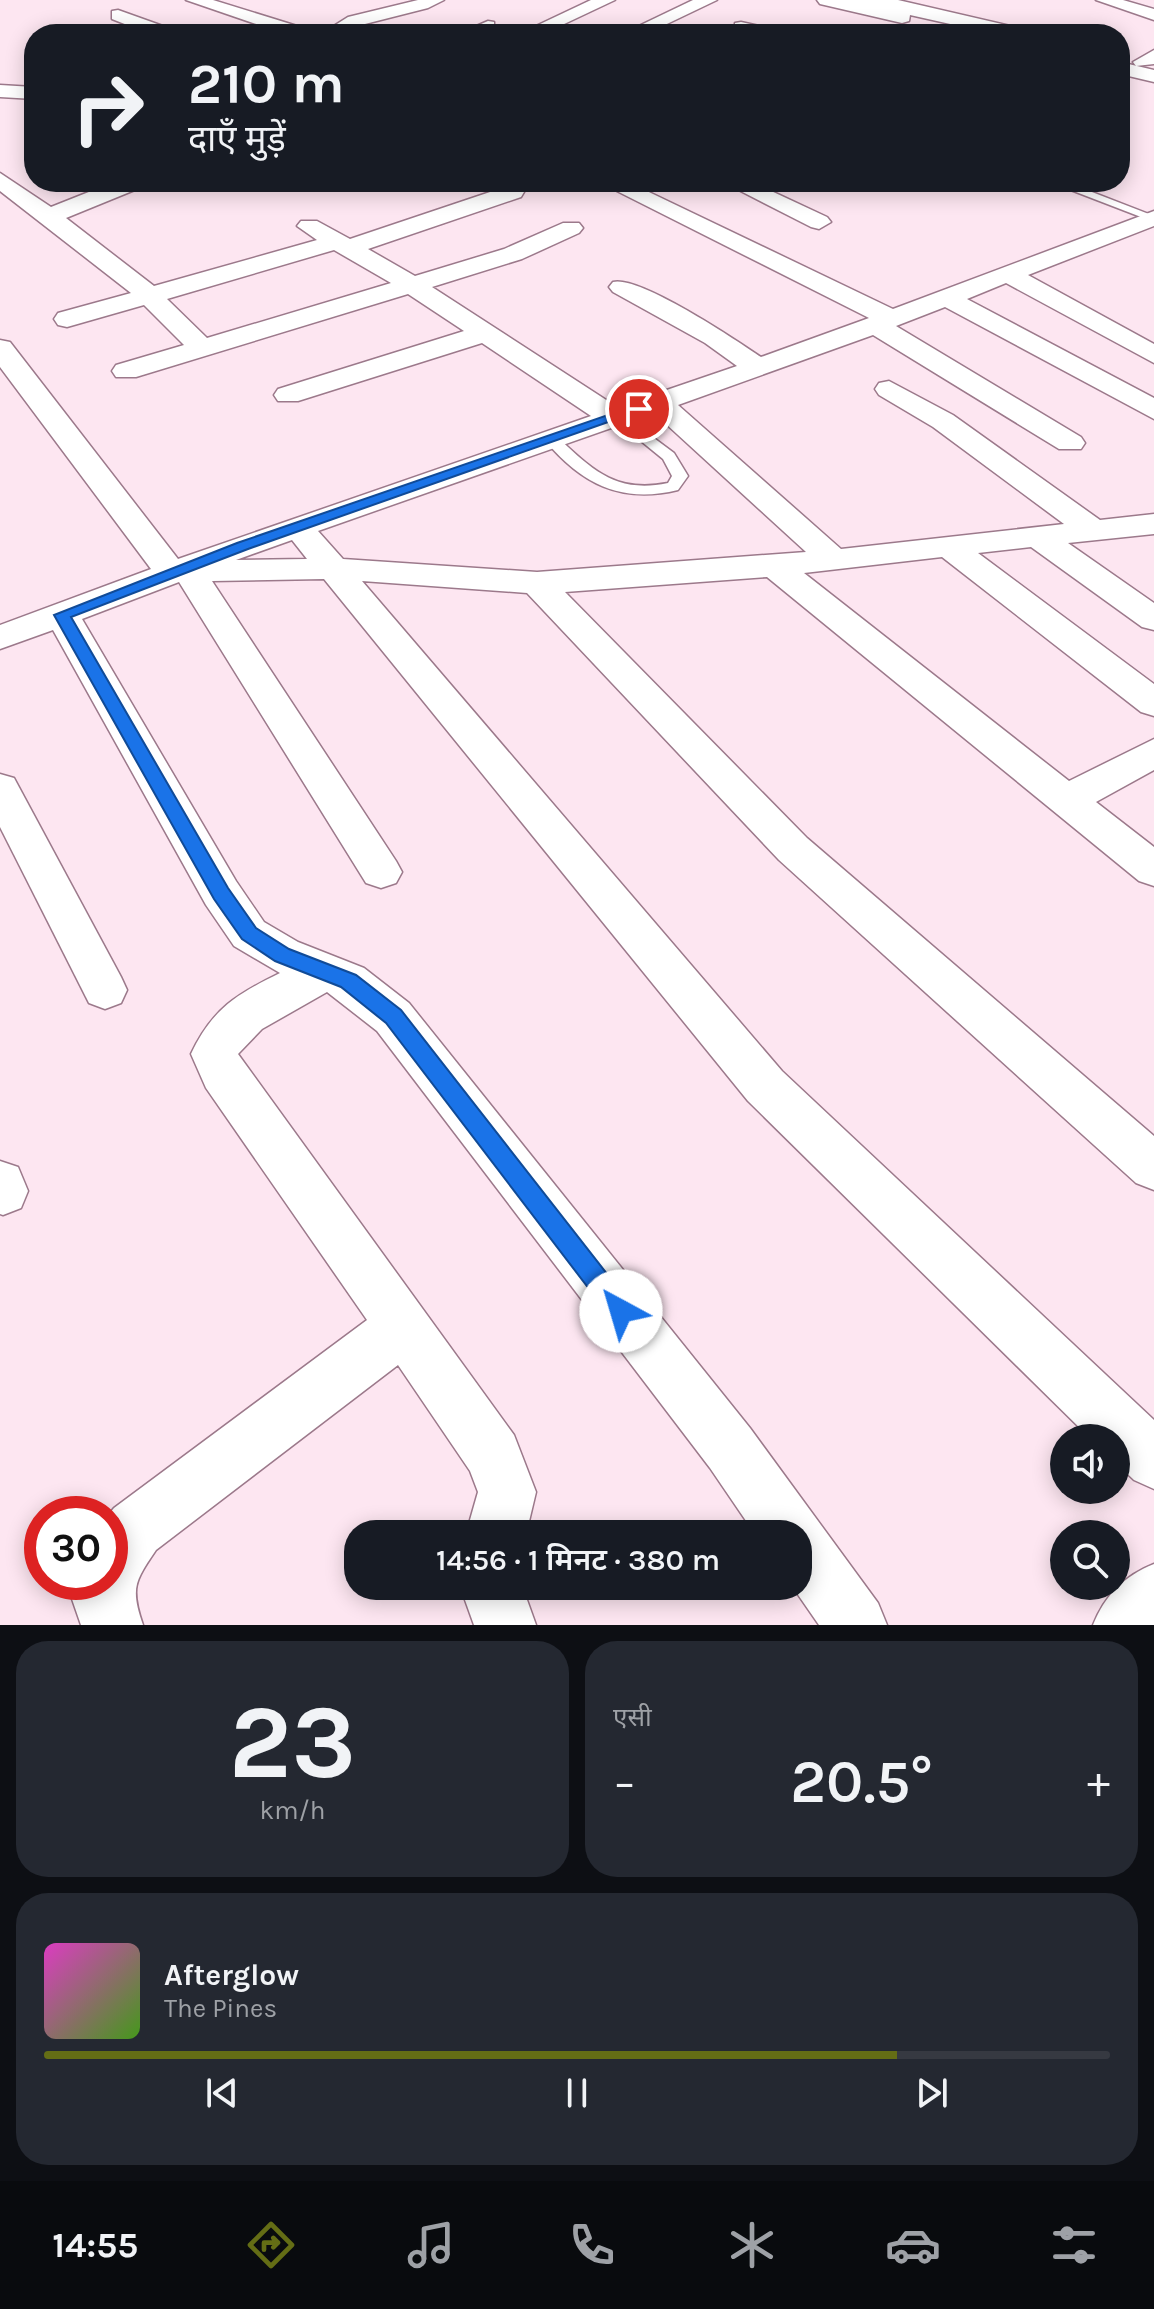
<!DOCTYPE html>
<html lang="hi">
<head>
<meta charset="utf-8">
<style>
  :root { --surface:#171b24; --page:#242831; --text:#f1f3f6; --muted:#9ea1a6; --line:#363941; --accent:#646d15 }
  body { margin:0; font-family:Karla,"Noto Sans Devanagari",sans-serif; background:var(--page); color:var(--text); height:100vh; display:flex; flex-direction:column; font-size:30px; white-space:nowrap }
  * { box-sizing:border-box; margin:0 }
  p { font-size:26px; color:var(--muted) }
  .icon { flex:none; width:44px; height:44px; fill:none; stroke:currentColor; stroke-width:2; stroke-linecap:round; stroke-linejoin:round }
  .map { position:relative; height:1625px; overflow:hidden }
  .sheet { display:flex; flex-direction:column; gap:16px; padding:16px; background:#0d0f14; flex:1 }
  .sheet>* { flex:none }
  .guide { position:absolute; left:24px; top:24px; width:1106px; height:168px; border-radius:32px; box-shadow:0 4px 20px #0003; background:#171b24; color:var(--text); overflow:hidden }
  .buttons { position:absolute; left:1050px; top:1424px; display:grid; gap:16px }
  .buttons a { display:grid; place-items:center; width:80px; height:80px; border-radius:50%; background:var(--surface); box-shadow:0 4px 20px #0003; font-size:40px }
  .speed { position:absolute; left:24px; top:1496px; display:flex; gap:16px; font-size:40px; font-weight:700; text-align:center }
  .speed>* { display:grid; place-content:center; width:104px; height:104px; border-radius:50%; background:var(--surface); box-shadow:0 4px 20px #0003; line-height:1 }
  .speed .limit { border:12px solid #d22; background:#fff; color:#111 }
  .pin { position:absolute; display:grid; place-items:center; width:68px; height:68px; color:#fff; margin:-34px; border:4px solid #fff; border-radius:50%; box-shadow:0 2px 8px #0007 }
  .me { position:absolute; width:88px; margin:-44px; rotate:321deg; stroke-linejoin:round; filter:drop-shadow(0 0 6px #0008) }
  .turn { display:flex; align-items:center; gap:28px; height:168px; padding:0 32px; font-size:36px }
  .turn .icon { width:104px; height:104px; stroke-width:2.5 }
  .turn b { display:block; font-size:56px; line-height:68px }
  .big { font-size:60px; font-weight:600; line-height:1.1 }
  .sheet .widget { flex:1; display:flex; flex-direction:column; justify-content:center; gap:12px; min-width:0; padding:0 28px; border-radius:32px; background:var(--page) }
  .sheet .dial { align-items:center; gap:0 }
  .dial b { font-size:104px; line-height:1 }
  .song { display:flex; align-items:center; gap:24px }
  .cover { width:96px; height:96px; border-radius:12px; background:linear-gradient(135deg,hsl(310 70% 55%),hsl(100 70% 35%)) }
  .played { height:8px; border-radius:4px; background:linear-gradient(90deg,var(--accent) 80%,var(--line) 80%) }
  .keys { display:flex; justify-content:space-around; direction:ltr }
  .heat { display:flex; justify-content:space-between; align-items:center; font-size:44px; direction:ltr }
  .sheet .tiles { flex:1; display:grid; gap:16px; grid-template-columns:1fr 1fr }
  .widget:last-child { grid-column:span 2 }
  .trip { position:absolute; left:344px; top:1520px; width:468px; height:80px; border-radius:32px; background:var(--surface); box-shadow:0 4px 20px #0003; font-weight:600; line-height:80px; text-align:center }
  .tabs { display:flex; height:128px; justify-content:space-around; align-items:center; background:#090b0e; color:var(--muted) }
  .tabs .icon { width:56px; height:56px }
  .tabs .active { color:var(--accent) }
  .tabs b { font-size:36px; color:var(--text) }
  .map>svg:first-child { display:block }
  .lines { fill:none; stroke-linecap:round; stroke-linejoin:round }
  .lane-casing { stroke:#9c798b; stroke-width:3 }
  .street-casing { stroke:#9c798b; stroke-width:3 }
  .primary-casing { stroke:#9c798b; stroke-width:3 }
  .lane { fill:#fff; fill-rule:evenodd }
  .street { fill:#fff; fill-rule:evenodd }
  .primary { fill:#fff; fill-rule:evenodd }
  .route { fill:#1a73e8; stroke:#114b97; stroke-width:2 }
</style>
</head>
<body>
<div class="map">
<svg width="1154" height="1625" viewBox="0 0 1154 1625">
  <rect width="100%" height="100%" fill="#fde6f1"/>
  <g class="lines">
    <defs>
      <g id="lane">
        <path d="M1050,182h16l88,34v6z"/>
        <path d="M619,412l55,41 14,23 -10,14c-57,14 -97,-6 -134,-51l7,-4 5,1c36,33 59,58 112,47l4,-7 -9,-17 -49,-40 -2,-3z"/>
      </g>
      <g id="street">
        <path d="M186,0h27l84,26 3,4 -3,4h-12z"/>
        <path d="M418,0h26l-16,8 -67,17 -18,9h-22l27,-17z"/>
        <path d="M591,0h24l-72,34h-24z"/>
        <path d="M693,0h24l-71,34h-24z"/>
        <path d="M1096,0h27l31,9v11z"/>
        <path d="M118,10l56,20 2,4h-26l-38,-15v-8z"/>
        <path d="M488,21l6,1v8l-10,4h-26z"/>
        <path d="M741,22l37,8 2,4 -45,-3v-8z"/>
        <path d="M956,24l9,6 -3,4h-23z"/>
        <path d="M1154,50v14l-18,2 -3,-4z"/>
        <path d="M0,85l34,2v12l-34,-2z"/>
        <path d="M0,173l51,34 63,-25h31l-3,5 -76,31 88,68 163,-46 -20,-14 4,-5h16l33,18 155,-52h16l3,5 -3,5 -153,52 47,27 89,-27 59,-26h16l4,5 -4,5 -57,26 -90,28 185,120 120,-41 -32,-23 -92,-51 -4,-5 4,-5c26,-7 123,58 148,75l108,-39 -270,-136h29l265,127 261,-98v15l-126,49 126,69v19l-148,-80 -39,16 187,99v21l-209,-112 -49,19 185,111 4,6 -4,6h-22l-186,-114 -195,70 163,144 223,-25 -131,-97 -54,-32 -4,-6 4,-6 10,-2 64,34 147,105 54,-6v20l-86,9 86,60v27l-12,-3 -111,-80 -53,6 176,131v32l-13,-4 -199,-155 -138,16 265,208 85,-42v31l-58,32 58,45v39l-15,-5 -372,-304 -202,15 242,246 347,298v54l-18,-7 -357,-323 -252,-267 -165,-12 420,490 372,349v69l-20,-9 -18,-17v-25h-26l-342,-337 -424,-522 -112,2 184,280 6,11 -6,11 -15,5 -15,-5 -187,-301 -97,37 154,262 28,41 34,20 66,26 45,35 341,425 128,175 9,22h-68l-27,-39h6v-52h-43l-45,-66 -333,-437 -50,-39 -65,37 -24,25 276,381 22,57 -10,42h-60l12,-42 -8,-21 -72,-106 -242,185c-21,31 -26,38 -13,75h-62l-9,-26 3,-17h35l-1,-68 5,-6 253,-188 -161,-232 -15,-34c21,-45 46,-60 89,-81l-46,-27 -28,-41 -153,-275 -53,19v-24l151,-56 -151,-202v-27l10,2 168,217 413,-143 -109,-73 -184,58h-20l-4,-6 4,-6 186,-58 -56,-37 -272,83h-20l-4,-6 4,-6 68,-20 -40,-40 -77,22 -9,-2 -4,-6 4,-6 73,-20 -131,-102zM334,250l57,33 -184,55 -40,-39zM654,413l152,139 -269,20 -194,-13 -25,-28zM292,540l15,19 -71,1z"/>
        <path d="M723,182h29l75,35 4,5 -12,7 -8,-2z"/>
        <path d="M0,774l14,4 107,199 6,13 -6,13 -16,6 -16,-6 -89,-176z"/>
        <path d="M0,1161l18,6 10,24 -7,17 -18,7 -3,-1z"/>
        <path d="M1154,1564v61h-61c12,-30 31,-49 61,-61z"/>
        <path d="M460,1586h62l14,39h-62z"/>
      </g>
      <g id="primary">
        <path d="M817,0h81l130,30 3,4h-36l-85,-19 -1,6 -7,2 -82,-19z"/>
        <path d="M1120,62l34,8v12l-34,-8z"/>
      </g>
    </defs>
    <use href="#lane" class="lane-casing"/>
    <use href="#street" class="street-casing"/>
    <use href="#primary" class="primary-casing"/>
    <use href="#lane" class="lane"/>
    <use href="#street" class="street"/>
    <use href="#primary" class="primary"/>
  </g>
  <path class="route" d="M634,406l11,3 -397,140 -177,68 157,271 28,40 33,21 67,26 45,35 228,292 4,9 -4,8 -8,4 -9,-4 -226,-296 -45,-36 -66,-26 -33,-22 -28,-40 -160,-284 183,-72z"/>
</svg>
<div class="buttons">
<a><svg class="icon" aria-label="sound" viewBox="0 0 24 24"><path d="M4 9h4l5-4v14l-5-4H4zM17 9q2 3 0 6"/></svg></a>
<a><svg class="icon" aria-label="search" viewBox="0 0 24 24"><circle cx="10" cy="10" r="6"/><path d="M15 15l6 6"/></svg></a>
</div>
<div class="speed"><div class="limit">30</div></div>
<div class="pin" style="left:639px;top:409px;background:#d93025"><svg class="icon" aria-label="arrive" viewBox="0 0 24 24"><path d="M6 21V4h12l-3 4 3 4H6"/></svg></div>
<svg class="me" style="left:621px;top:1311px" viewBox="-20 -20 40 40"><circle r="19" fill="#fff"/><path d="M0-13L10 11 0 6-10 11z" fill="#1a73e8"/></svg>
<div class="trip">14:56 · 1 मिनट · 380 m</div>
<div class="guide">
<div class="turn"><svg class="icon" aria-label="right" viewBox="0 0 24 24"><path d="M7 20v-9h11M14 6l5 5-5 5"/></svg><div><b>210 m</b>दाएँ मुड़ें</div></div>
</div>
</div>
<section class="sheet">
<div class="tiles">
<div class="widget dial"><b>23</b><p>km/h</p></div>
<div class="widget"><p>एसी</p>
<div class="heat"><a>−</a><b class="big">20.5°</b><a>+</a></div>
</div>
<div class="widget">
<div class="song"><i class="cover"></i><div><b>Afterglow</b><p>The Pines</p></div></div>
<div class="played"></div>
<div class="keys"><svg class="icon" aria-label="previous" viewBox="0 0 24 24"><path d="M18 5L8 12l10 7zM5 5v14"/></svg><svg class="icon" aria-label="pause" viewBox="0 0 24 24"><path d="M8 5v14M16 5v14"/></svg><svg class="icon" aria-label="next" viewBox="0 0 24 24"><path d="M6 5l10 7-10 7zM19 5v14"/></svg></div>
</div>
</div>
</section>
<nav class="tabs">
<b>14:55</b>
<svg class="icon active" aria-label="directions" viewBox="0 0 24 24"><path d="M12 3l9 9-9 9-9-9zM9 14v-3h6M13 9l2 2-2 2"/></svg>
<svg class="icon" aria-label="music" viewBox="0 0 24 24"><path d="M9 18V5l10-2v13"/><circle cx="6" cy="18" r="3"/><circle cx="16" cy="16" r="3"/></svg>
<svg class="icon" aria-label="phone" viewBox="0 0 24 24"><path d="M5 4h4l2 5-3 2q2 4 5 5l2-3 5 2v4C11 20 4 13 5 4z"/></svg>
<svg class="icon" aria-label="climate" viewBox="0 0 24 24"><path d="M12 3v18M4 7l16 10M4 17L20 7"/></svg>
<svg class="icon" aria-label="car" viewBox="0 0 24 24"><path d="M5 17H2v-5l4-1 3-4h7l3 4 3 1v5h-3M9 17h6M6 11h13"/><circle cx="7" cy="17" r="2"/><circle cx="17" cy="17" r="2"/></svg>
<svg class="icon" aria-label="filters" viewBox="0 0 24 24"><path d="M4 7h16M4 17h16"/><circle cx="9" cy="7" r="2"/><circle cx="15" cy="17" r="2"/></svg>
</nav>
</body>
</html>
